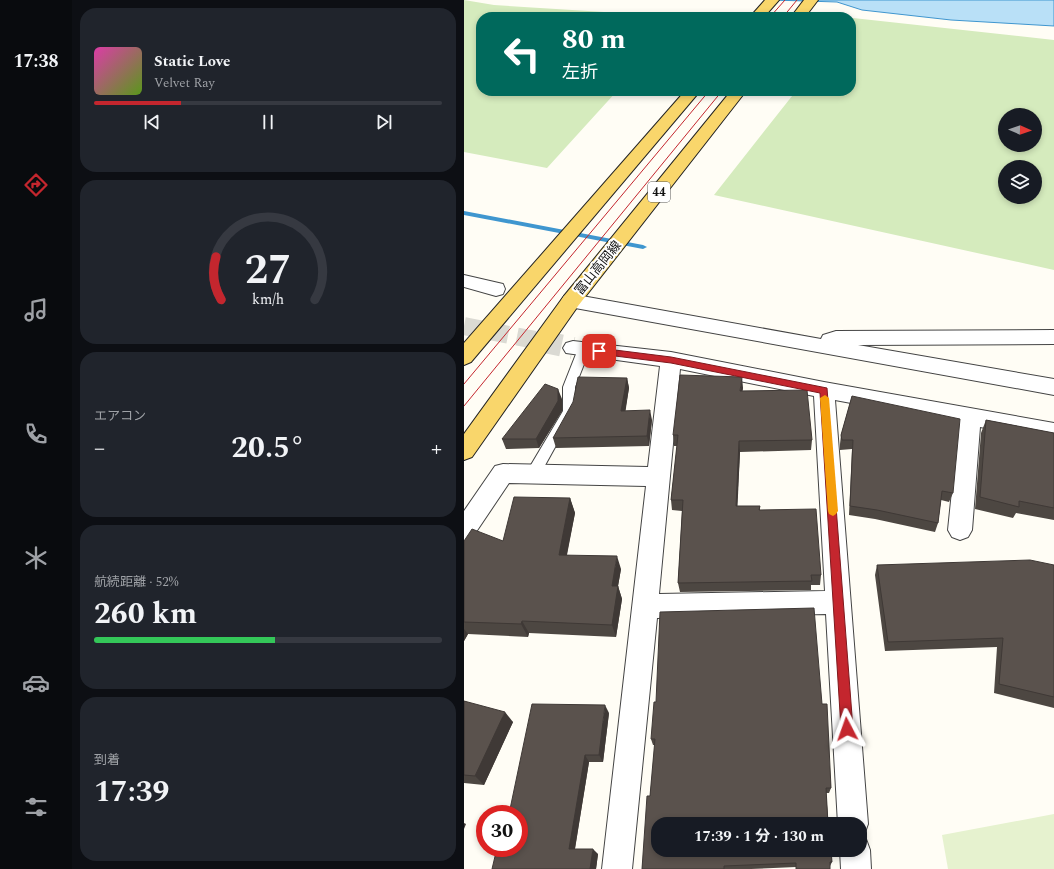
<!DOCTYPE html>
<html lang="ja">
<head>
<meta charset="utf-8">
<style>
  :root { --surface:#171b24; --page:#20242c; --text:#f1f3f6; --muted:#9ea1a6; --line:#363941; --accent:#c4262e }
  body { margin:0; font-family:Spectral,"Noto Sans JP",serif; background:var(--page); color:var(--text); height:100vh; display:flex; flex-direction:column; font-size:15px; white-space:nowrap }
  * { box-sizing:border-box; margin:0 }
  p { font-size:13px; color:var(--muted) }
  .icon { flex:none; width:22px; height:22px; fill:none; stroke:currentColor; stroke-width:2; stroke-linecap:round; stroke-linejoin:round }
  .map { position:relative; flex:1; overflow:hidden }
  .drawer { display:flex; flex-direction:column; gap:8px; padding:8px; background:#0d0f14; width:392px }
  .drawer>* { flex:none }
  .hud { position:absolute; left:12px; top:12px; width:380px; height:84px; border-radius:16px; box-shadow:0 2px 6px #0003; background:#00695c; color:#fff; overflow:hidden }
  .needle { width:26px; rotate:92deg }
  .controls { position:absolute; left:534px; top:108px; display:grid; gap:8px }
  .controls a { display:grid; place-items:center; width:44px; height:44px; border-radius:50%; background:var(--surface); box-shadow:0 2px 6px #0003; font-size:20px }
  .speed { position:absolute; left:12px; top:805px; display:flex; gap:8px; font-size:20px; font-weight:700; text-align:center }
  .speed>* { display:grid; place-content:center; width:52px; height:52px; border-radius:50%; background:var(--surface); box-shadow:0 2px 6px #0003; line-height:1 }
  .speed .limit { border:6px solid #d22; background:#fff; color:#111 }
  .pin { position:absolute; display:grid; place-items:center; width:34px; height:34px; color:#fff; margin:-17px; border-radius:8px; box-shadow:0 2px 6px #0006 }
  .me { position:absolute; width:44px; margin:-22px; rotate:356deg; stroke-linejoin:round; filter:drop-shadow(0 0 3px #0008) }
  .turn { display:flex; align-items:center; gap:14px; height:84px; padding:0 20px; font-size:18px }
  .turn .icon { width:52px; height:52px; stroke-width:2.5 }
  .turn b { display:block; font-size:28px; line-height:34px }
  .big { font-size:30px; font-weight:700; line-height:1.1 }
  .drawer .card { flex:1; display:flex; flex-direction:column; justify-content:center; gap:6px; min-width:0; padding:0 14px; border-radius:16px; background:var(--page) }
  .drawer .dial { align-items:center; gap:0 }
  .dial svg { height:104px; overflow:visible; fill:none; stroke:var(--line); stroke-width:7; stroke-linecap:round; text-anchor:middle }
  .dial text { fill:var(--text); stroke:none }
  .song { display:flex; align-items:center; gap:12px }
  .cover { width:48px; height:48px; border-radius:6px; background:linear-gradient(135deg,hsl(320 70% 55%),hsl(90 70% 35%)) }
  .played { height:4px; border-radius:2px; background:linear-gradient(90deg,var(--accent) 25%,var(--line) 25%) }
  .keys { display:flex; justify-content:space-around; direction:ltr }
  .heat { display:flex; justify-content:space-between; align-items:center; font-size:22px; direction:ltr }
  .charge { height:6px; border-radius:3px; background:linear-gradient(90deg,#34c759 52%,var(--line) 0) }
  .trip { position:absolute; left:187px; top:817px; width:216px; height:40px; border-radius:16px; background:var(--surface); box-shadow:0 2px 6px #0003; font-weight:700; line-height:40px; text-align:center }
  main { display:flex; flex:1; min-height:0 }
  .dock { display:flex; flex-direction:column; width:72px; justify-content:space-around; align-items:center; background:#090b0e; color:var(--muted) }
  .dock .icon { width:28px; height:28px }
  .dock .on { color:var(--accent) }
  .dock b { font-size:18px; color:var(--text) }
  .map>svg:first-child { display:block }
  .green { fill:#d5ebbd; fill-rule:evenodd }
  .pitch { fill:#e6f2cf }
  .water { fill:#b9e0f7; stroke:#3f96cf }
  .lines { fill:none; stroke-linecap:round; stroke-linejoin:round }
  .stream { fill:#3f96cf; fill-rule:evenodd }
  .street-tunnel-far1 { stroke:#dbdad3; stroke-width:18; stroke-dasharray:18 9; stroke-linecap:butt }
  .street-tunnel { stroke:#dbdad3; stroke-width:22; stroke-dasharray:22 11; stroke-linecap:butt }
  .lane-casing { stroke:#444; stroke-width:2 }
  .street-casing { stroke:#444; stroke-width:2 }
  .primary-casing { stroke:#222; stroke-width:2 }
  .lane { fill:#fff; fill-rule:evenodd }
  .street { fill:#fff; fill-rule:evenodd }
  .primary { fill:#f9d66b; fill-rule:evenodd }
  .tram { stroke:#c4262e; stroke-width:1 }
  .wall { fill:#4d4742 }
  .shaded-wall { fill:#3f3936 }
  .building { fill:#5a524d; stroke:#3f3936 }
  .route { fill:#c4262e; stroke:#7f191e }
  .slow { fill:#f59e0b }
  .labels { text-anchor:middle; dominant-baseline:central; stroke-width:4; stroke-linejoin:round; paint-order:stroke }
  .shield { fill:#fff; stroke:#585858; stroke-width:1 }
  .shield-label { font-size:12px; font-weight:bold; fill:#111 }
  .street-label { font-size:13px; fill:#111; stroke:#fff }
</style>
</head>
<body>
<main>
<nav class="dock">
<b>17:38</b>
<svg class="icon on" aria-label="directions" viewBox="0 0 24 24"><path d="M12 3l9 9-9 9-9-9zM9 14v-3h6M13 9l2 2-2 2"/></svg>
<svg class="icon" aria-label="music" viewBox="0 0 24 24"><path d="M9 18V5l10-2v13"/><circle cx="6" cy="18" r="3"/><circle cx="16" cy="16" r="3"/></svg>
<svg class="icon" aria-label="phone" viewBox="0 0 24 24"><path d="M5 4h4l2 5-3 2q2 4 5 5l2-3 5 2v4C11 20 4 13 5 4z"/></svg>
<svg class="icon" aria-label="climate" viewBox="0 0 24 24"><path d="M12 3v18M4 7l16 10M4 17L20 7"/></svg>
<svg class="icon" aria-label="car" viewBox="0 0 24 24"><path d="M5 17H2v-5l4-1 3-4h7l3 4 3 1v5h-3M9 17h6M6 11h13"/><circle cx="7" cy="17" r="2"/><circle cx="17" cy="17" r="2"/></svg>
<svg class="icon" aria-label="filters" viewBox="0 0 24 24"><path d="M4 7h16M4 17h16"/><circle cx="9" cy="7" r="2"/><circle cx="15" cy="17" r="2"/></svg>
</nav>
<section class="drawer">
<div class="card">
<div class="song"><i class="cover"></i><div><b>Static Love</b><p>Velvet Ray</p></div></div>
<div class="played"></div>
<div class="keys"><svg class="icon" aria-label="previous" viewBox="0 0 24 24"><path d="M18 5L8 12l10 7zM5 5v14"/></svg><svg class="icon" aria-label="pause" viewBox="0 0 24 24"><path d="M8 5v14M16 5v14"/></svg><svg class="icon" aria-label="next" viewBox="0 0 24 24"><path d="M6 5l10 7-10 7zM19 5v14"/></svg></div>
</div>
<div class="card dial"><svg viewBox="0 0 100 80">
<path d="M14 69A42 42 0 1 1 86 69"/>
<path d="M14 69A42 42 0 0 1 10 36" stroke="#c4262e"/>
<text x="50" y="56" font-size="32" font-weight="700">27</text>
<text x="50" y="72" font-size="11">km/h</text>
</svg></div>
<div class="card"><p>エアコン</p>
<div class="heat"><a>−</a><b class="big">20.5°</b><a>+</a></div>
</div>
<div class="card"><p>航続距離 · 52%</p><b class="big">260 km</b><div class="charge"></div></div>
<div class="card"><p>到着</p><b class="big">17:39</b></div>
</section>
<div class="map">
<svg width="590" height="869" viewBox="0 0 590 869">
  <rect width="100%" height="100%" fill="#fffdf5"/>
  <g class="green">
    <path d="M0,0l30,5 190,12h-203v74h136l-70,77 -83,-16z"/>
    <path d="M389,18l201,22v230l-340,-75 82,-104h55v-70zM541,115h30v30h-30zM541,167h30v30h-30z"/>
  </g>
  <path class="pitch" d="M590,814v55h-106l-6,-34z"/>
  <path class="water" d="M309,0h281v26l-103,-6 -89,-10 -25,-8z"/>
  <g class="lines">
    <path class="stream" d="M0,211l179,34 4,2 -4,2 -179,-34z"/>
    <path class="street-tunnel-far1" d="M0,326l81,16"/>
    <path class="street-tunnel" d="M76,341l33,7"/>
    <defs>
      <path id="lane" d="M120,345l4,1 2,3 -15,38v24l-37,67 -5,2 -5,-2 -2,-4 2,-4 35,-59v-24l15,-38 2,-3z"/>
      <g id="street">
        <path d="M0,275l39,9 2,5 -2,5 -7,2 -32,-9z"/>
        <path d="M107,294l250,45 2,-4 13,-4 218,-1v14l-196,1 196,34v16l-490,-89 -3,-5 3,-5z"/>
        <path d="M109,341l98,11 153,30 230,41v18l-74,-14 -8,103 -4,7 -8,3 -8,-3 -4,-7 11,-107 -124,-23 33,424 -4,11 -4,1v-12h-22l-12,-210 -169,4 -25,251h-30l44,-383 -137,-3 -37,55 -8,3v-30l31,-45 8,-2 145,3 12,-101 -94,-13 -3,-5 3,-5zM216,369l134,27 11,195 -166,3z"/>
        <path d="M396,837l6,2 4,11 1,19h-30l-1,-19h20z"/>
      </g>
      <g id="primary">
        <path d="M301,0h14l-15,17h-14z"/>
        <path d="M340,0h14l-13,17h-14z"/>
        <path d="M221,91h15l-229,271 -7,3v-22z"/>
        <path d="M267,91h15l-168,215 -106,151 -8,3v-26l100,-138z"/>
      </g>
    </defs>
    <use href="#lane" class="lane-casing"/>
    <use href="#street" class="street-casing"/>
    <use href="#primary" class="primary-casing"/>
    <use href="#lane" class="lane"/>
    <use href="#street" class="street"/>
    <use href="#primary" class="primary"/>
    <g class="tram">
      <path d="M306,17l15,-17"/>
      <path d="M319,17l14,-17"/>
      <path d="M0,384l245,-293"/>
      <path d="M0,406l258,-315"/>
    </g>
  </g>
  <g class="wall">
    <path d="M163,378l2,10 -4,23 27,9 -3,26 -93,2 -3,-10z"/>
    <path d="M279,388l-1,3 70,49 -1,10 -71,2 -3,54h23v4l61,65 -1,10h-9v5l-131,2 -2,-9 4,-72 -10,-1 -1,-10 6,-54h-3l-1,-11z"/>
    <path d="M388,396l101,97 -4,9 -8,-2 -3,23 -3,9 -60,-13 -26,-4 3,-66 -12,1v-6l1,-9z"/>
    <path d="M98,399v12l-23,37 -33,1 -4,-10z"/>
    <path d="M522,420l68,13v87l-38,-7 -3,5 -38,-9 6,-76z"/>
    <path d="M106,498l5,15 -8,42 54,14 -3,17 4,13 -6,38 -87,-4 -1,4 -60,-3 -4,7v-100h39z"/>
    <path d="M413,565h177v143l-60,-15 3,-46 -112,4 -10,-76z"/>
    <path d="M0,701l49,21 -29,63 -20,-2z"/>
    <path d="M358,704l9,84 -2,5h-3l6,69 -2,4v3h-34v-2l-45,2h-109l8,-73 5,-51h-2l-2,-6z"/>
    <path d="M145,713l-6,49h-14l-14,87 23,5 -2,15h-104l27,-21z"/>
  </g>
  <g class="shaded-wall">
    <path d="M278,377l1,11 -2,14 -1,-11z"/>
    <path d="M163,378l2,10 -5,33 -3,-10z"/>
    <path d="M94,389l4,10v12l-23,37 -3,-9z"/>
    <path d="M186,410l2,10 -3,26 -2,-10z"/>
    <path d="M275,441l1,11 -3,65 -1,-11z"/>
    <path d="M106,498l5,15 -11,55 -5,-13z"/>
    <path d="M153,556l4,13 -3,17 4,13 -6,38 -4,-12v-39z"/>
    <path d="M58,621l7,12 -1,4 -7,-13z"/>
    <path d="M0,629l4,5 -4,7z"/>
    <path d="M141,705l4,8 -6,49 -4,-7z"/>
    <path d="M41,712l8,10 -29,63 -9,-9z"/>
    <path d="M121,755l4,7 -15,92 -5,-5z"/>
    <path d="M0,823l2,1 -2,5z"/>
    <path d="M129,849l5,5 -2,15h-6z"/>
  </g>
  <g class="building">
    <path d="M216,375l62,2 -2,14 67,-1 5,50 -73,1 -3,65h24l-1,4 57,-1 5,66h-10l1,6 -134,2 5,-83h-12l7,-65h-5z"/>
    <path d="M114,377l49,1 -6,33 29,-1 -3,26 -94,2 20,-36z"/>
    <path d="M81,384l13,5v12l-22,38h-34z"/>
    <path d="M388,396l108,23 -7,74 -11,-2 -4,32 -61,-13 -27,-4 3,-66h-11l-1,-5z"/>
    <path d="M522,420l68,13v75l-35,-7v6l-39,-10z"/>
    <path d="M50,497l56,1 -11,57 58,1 -5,30h6l-6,39 -90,-4 -1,3 -57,-2v-81l8,-12 31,12z"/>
    <path d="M566,560l24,5v132l-55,-13 4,-46 -115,4 -11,-77z"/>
    <path d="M350,608l8,96h5l4,84h-5l2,36h-170v26h173l1,12h-2v7h-34v-6l-72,3v3h-82l5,-73h3l5,-57h-4l3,-37h2l4,-90z"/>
    <path d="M0,701l41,11 -30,64 -11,-1z"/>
    <path d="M68,704l73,1 -6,50h-14l-16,94h24l-3,20h-98l5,-21h22v-34h-10z"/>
  </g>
  <path class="route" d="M135,348l72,9 156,31 26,341 -2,4 -4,2 -4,-2 -2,-4 -21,-336 -149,-30 -72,-9 -4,-3z"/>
  <path class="slow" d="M361,395l4,3 9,113 -2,3 -3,2 -4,-2 -1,-3 -8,-113z"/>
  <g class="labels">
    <rect class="shield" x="184" y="182" width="22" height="20" rx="3"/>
    <g class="shield-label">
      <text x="195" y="192">44</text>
    </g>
    <g class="street-label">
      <text transform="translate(134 268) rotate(-51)">富山高岡線</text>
    </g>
  </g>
</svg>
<div class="controls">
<a><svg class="needle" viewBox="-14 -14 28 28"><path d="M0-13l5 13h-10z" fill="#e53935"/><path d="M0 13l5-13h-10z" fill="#9ea1a6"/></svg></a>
<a><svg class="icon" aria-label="layers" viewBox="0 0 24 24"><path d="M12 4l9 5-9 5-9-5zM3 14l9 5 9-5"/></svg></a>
</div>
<div class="speed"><div class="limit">30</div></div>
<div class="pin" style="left:135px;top:351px;background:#d93025"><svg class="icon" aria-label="arrive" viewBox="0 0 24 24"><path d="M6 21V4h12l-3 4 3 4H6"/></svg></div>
<svg class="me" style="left:383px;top:729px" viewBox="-20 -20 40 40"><path d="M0-17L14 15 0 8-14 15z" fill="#c4262e" stroke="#fff" stroke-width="4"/></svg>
<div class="trip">17:39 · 1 分 · 130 m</div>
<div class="hud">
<div class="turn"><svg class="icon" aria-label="left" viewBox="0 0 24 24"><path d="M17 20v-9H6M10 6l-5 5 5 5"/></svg><div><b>80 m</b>左折</div></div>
</div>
</div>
</main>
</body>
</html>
